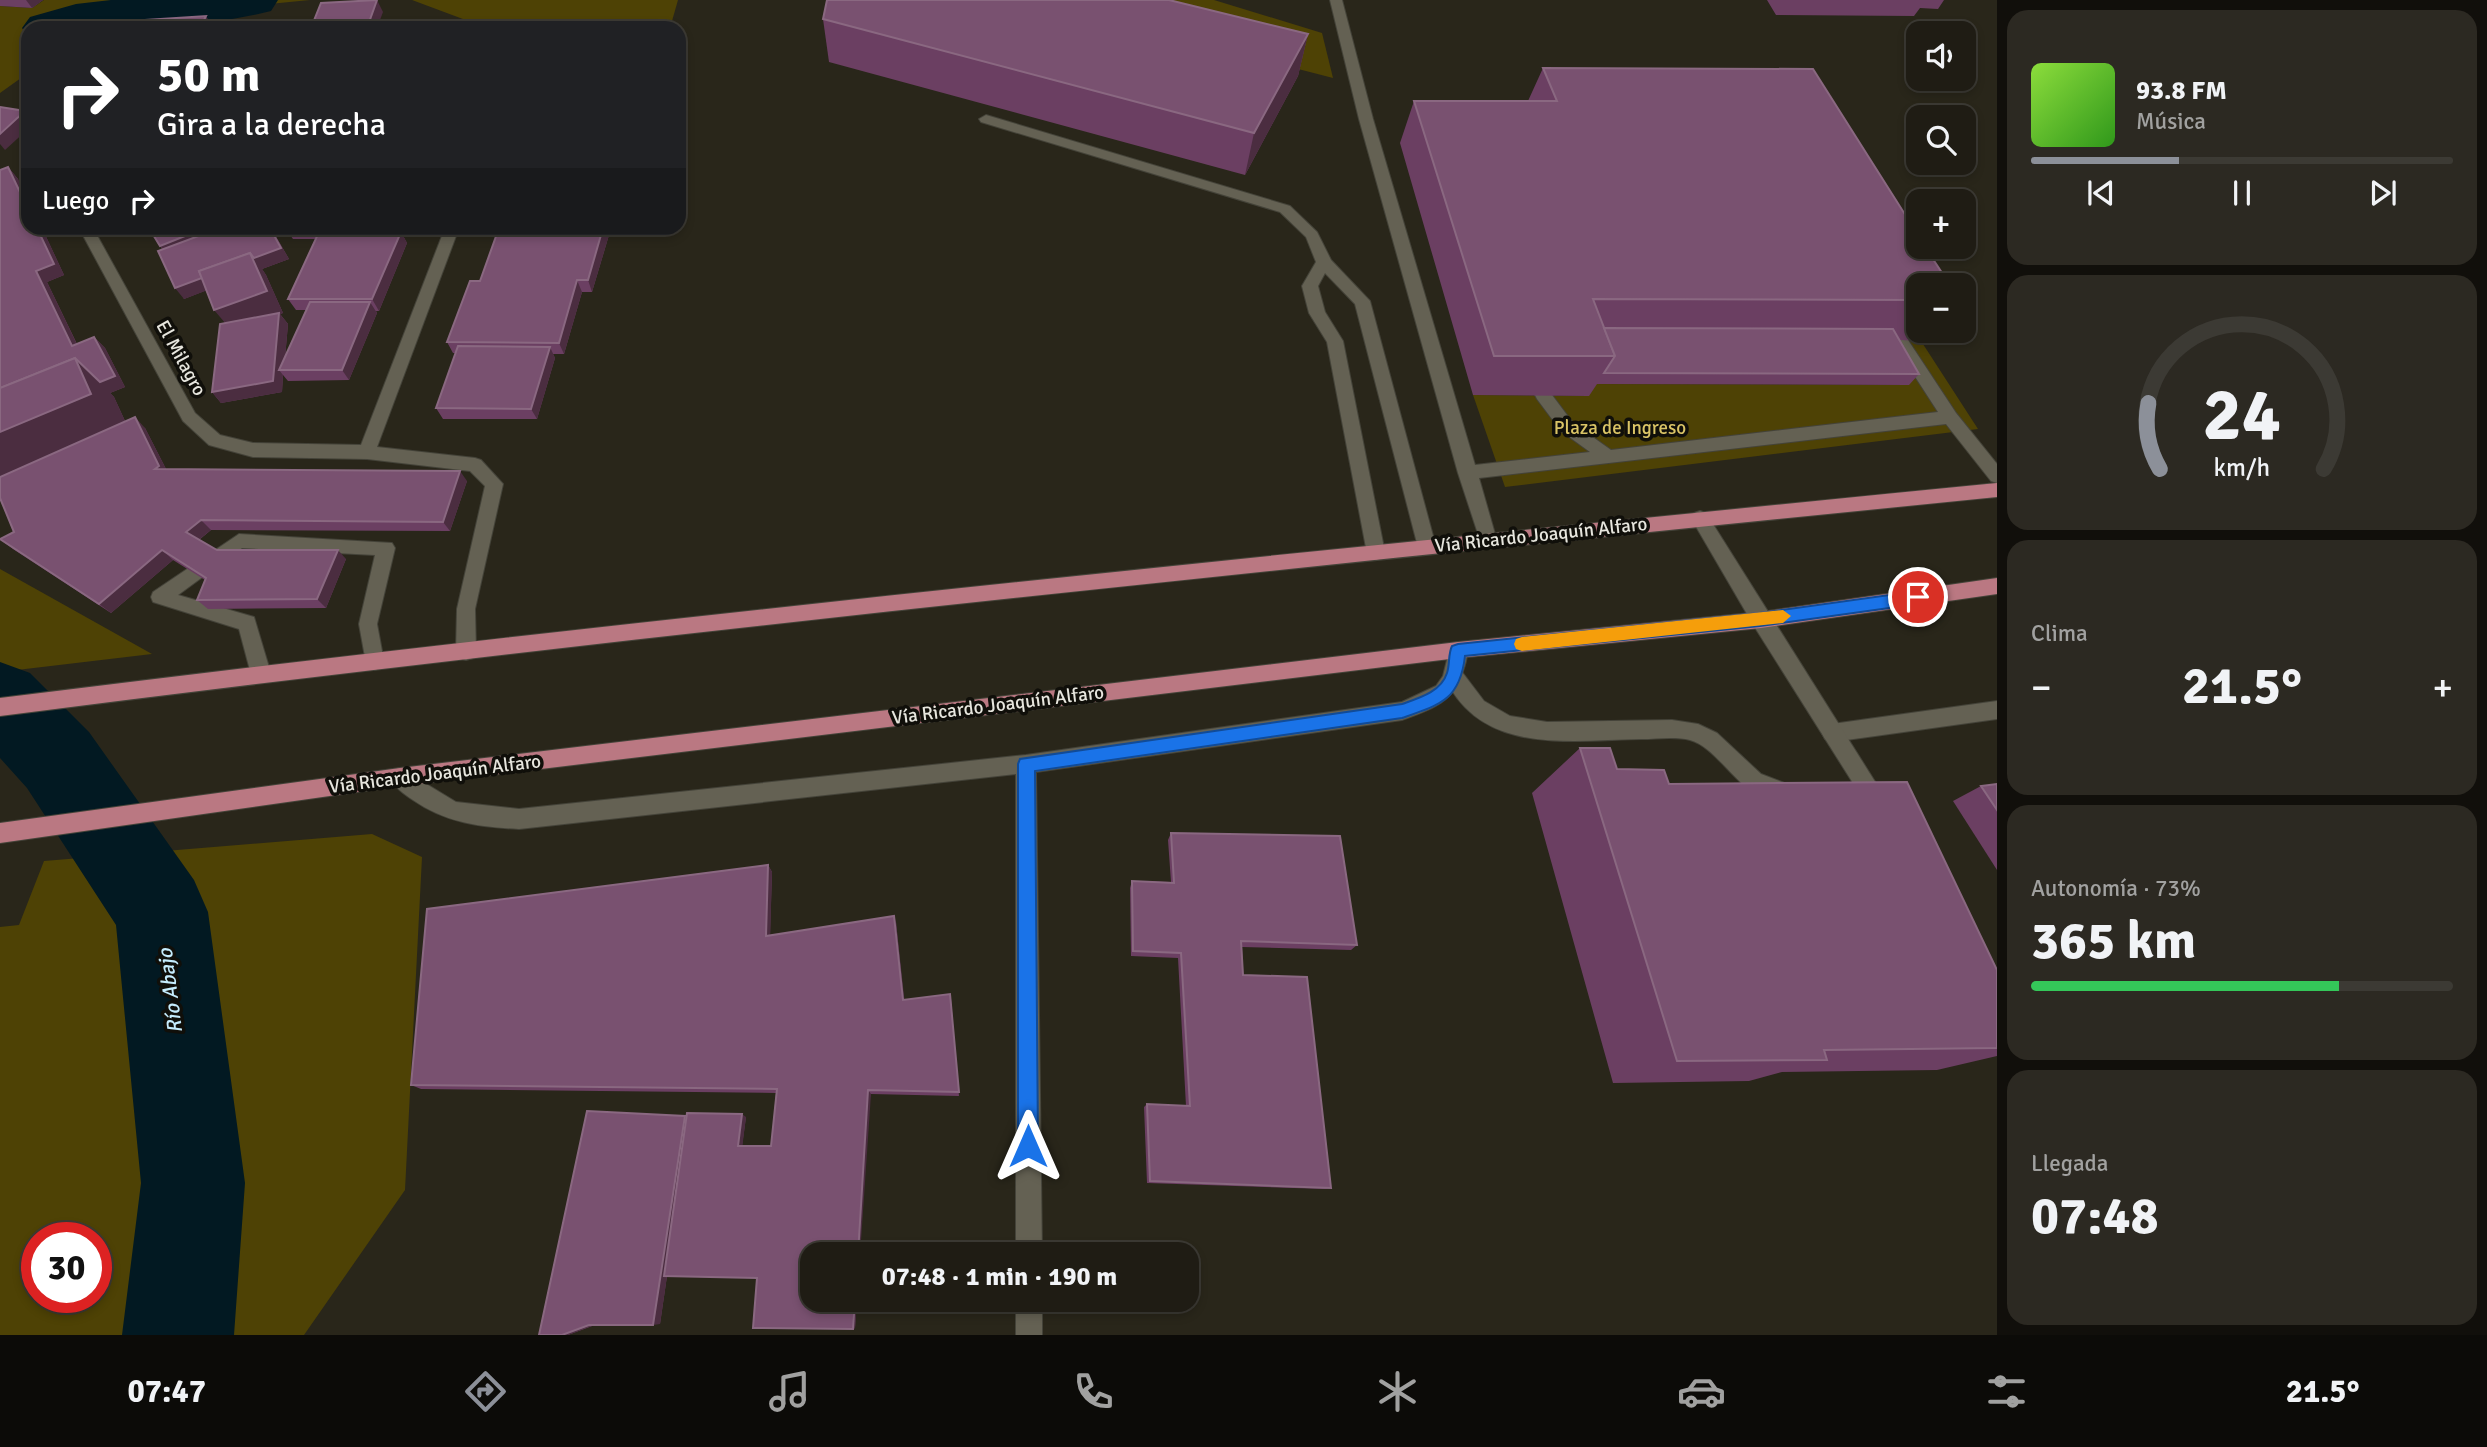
<!DOCTYPE html>
<html lang="es">
<head>
<meta charset="utf-8">
<style>
  :root { --surface:#1f1c14; --page:#2c2922; --text:#f1f3f6; --muted:#a1a1a0; --line:#3c3a34; --accent:#8c9099 }
  body { margin:0; font-family:Signika,sans-serif; background:var(--page); color:var(--text); height:100vh; display:flex; flex-direction:column; font-size:26px; white-space:nowrap }
  * { box-sizing:border-box; margin:0 }
  p { font-size:23px; color:var(--muted) }
  .icon { flex:none; width:38px; height:38px; fill:none; stroke:currentColor; stroke-width:2; stroke-linecap:round; stroke-linejoin:round }
  .map { position:relative; flex:1; overflow:hidden }
  .sheet { display:flex; flex-direction:column; gap:10px; padding:10px; background:#110f0b; width:490px }
  .sheet>* { flex:none }
  .banner { position:absolute; left:21px; top:21px; width:665px; height:214px; border-radius:21px; box-shadow:0 4px 10px #0003,0 0 0 2px var(--line); background:#202124; color:#fff; overflow:hidden }
  .controls { position:absolute; left:1906px; top:21px; display:grid; gap:14px }
  .controls a { display:grid; place-items:center; width:70px; height:70px; border-radius:14px; background:var(--surface); box-shadow:0 4px 10px #0003,0 0 0 2px var(--line); font-size:35px }
  .speed { position:absolute; left:21px; top:1222px; display:flex; gap:14px; font-size:35px; font-weight:700; text-align:center }
  .speed>* { display:grid; place-content:center; width:91px; height:91px; border-radius:50%; background:var(--surface); box-shadow:0 4px 10px #0003,0 0 0 2px var(--line); line-height:1 }
  .speed .limit { border:10px solid #d22; background:#fff; color:#111 }
  .pin { position:absolute; display:grid; place-items:center; width:60px; height:60px; color:#fff; margin:-30px; border:4px solid #fff; border-radius:50%; box-shadow:0 2px 7px #0007 }
  .me { position:absolute; width:77px; margin:-38px; rotate:0deg; stroke-linejoin:round; filter:drop-shadow(0 0 5px #0008) }
  .turn { display:flex; align-items:center; gap:24px; height:147px; padding:0 21px; font-size:32px }
  .turn .icon { width:91px; height:91px; stroke-width:2.5 }
  .turn b { display:block; font-size:49px; line-height:60px }
  .then { display:flex; align-items:center; height:66px; padding:0 21px; background:#0003; gap:14px; font-size:26px }
  .big { font-size:52px; font-weight:700; line-height:1.1 }
  .sheet .card { flex:1; display:flex; flex-direction:column; justify-content:center; gap:10px; min-width:0; padding:0 24px; border-radius:21px; background:var(--page) }
  .sheet .dial { align-items:center; gap:0 }
  .dial svg { height:182px; overflow:visible; fill:none; stroke:var(--line); stroke-width:7; stroke-linecap:round; text-anchor:middle }
  .dial text { fill:var(--text); stroke:none }
  .song { display:flex; align-items:center; gap:21px }
  .cover { width:84px; height:84px; border-radius:10px; background:linear-gradient(135deg,hsl(90 70% 55%),hsl(110 70% 35%)) }
  .played { height:7px; border-radius:4px; background:linear-gradient(90deg,var(--accent) 35%,var(--line) 35%) }
  .keys { display:flex; justify-content:space-around; direction:ltr }
  .heat { display:flex; justify-content:space-between; align-items:center; font-size:38px; direction:ltr }
  .charge { height:10px; border-radius:5px; background:linear-gradient(90deg,#34c759 73%,var(--line) 0) }
  .trip { position:absolute; left:800px; top:1242px; width:399px; height:70px; border-radius:21px; background:var(--surface); box-shadow:0 4px 10px #0003,0 0 0 2px var(--line); font-weight:700; line-height:70px; text-align:center }
  .menu { display:flex; height:112px; justify-content:space-around; align-items:center; background:#0c0b08; color:var(--muted) }
  .menu .icon { width:49px; height:49px }
  .menu .current { color:var(--accent) }
  .menu b { font-size:32px; color:var(--text) }
  main { display:flex; flex:1; min-height:0 }
  .map>svg:first-child { display:block }
  .green { fill:#4e4205; fill-rule:evenodd }
  .lines { fill:none; stroke-linecap:round; stroke-linejoin:round }
  .river { fill:#021922; fill-rule:evenodd }
  .service-casing { stroke:#444339; stroke-width:2 }
  .minor-casing { stroke:#444339; stroke-width:2 }
  .tertiary-casing { stroke:#444339; stroke-width:2 }
  .primary-casing { stroke:#444339; stroke-width:2 }
  .service { fill:#646153; fill-rule:evenodd }
  .minor { fill:#646153; fill-rule:evenodd }
  .tertiary { fill:#646153; fill-rule:evenodd }
  .primary { fill:#ba7882; fill-rule:evenodd }
  .wall { fill:#6b3f62 }
  .shaded-wall { fill:#4b2d40 }
  .building { fill:#795170; stroke:#8a6881; stroke-width:2 }
  .route { fill:#1a73e8; stroke:#114b97; stroke-width:2 }
  .slow { fill:#f59e0b }
  .labels { text-anchor:middle; dominant-baseline:central; stroke-width:7; stroke-linejoin:round; paint-order:stroke }
  .street-label { font-size:19px; fill:#e7e6de; stroke:#100f0a }
  .park-label { font-size:19px; fill:#dac466; stroke:#100f0a }
  .water-label { font-size:21px; font-style:italic; fill:#c5ecfd; stroke:#100f0a }
</style>
</head>
<body>
<main>
<div class="map">
<svg width="1997" height="1335" viewBox="0 0 1997 1335">
  <rect width="100%" height="100%" fill="#29261a"/>
  <g class="green">
    <path d="M44,0h266l-212,21 -10,7h-60v45l-28,20v-87l32,2z"/>
    <path d="M412,0h266l-8,28h-183z"/>
    <path d="M1029,0h185l108,33 11,45z"/>
    <path d="M1883,340l38,1 57,88 -473,58 -32,-92 116,1 -4,-12 323,1z"/>
    <path d="M0,569l152,85 -152,18z"/>
    <path d="M372,834l50,23 -17,333 -101,145h-304v-408l19,-2 25,-64zM37,1237h59v60h-59z"/>
  </g>
  <g class="lines">
    <g class="river">
      <path d="M111,0h167l-7,11c-79,20 -162,17 -243,17v9l-6,-9 8,-11 46,-13z"/>
      <path d="M0,662l30,11 59,59 105,148 14,32 37,271 -11,152h-112l19,-152 -25,-258 -89,-137 -27,-30z"/>
    </g>
    <defs>
      <g id="service">
        <path d="M1330,0h12l31,119 102,346 115,-13 -29,-21 -24,-32 -2,-4 8,-6 6,2 24,32 38,27 327,-38 -46,-71 8,-6 6,2 50,76 41,51v19l-6,-2 -45,-57 -467,54 18,63 -3,5 -6,2 -6,-2 -24,-73 -99,-354z"/>
        <path d="M986,115l304,91 27,26 14,28 39,41 66,246 -3,5 -6,2 -6,-2 -3,-5 -63,-243 -30,-31 -7,13 7,26 18,29 42,212 -3,5 -6,2 -6,-2 -3,-5 -40,-211 -18,-29 -7,-27 14,-24 -10,-25 -26,-25 -299,-90 -2,-3z"/>
        <path d="M239,534l153,9 3,5 -18,76 7,38 -3,6 -7,2 -7,-2 -8,-44 16,-69 -133,-7 -64,47 76,22 17,57 -3,6 -7,2 -7,-2 -3,-6 -12,-45 -86,-27 -2,-5 2,-5z"/>
        <path d="M1455,670l7,2 22,29 26,15 37,6 125,-2 26,4 19,9 44,41 26,10 3,7 -3,7c-39,15 -65,-50 -97,-58 -15,-4 -33,-1 -48,-1 -72,1 -160,17 -197,-61l3,-6z"/>
        <path d="M1997,701v18l-165,23 -7,-3 -3,-6 3,-6 7,-3z"/>
      </g>
      <g id="minor">
        <path d="M79,228h14l102,185 25,22 33,8 108,2 84,-217h14l-82,219 98,11 6,2 22,24 -28,125 1,43 -3,6 -7,2 -7,-2 -3,-6 1,-43 28,-123 -15,-15 -103,-12 -114,-2 -44,-12 -26,-24z"/>
        <path d="M1458,642l7,2c4,9 1,18 -2,27 -8,31 -33,39 -61,49l-366,52 6,483h-26v-481l-497,55c-39,-2 -73,-6 -106,-29 -9,-6 -19,-13 -23,-23l3,-7 7,-2 56,34 63,7 507,-54 376,-53 34,-16 7,-10 8,-32z"/>
        <rect x="1016" y="1300" width="26" height="35"/>
      </g>
      <path id="tertiary" d="M1700,511l6,2 178,283 3,7 -3,7 -7,3 -7,-3 -116,-184 -63,-108 3,-5z"/>
      <g id="primary">
        <path d="M1997,483v14c-666,67 -1333,134 -1997,219v-18c664,-83 1331,-149 1997,-215z"/>
        <path d="M1997,578v16l-236,34 -303,30 -1058,128 -400,57v-20l400,-55 1058,-126 303,-30z"/>
      </g>
    </defs>
    <use href="#service" class="service-casing"/>
    <use href="#minor" class="minor-casing"/>
    <use href="#tertiary" class="tertiary-casing"/>
    <use href="#primary" class="primary-casing"/>
    <use href="#service" class="service"/>
    <use href="#minor" class="minor"/>
    <use href="#tertiary" class="tertiary"/>
    <use href="#primary" class="primary"/>
  </g>
  <g class="wall">
    <path d="M0,0h43l-11,8 -32,-2z"/>
    <path d="M1767,0h177l-6,9 -18,-1 -6,8 -138,-1z"/>
    <path d="M823,19l485,15 -10,42 -53,99 -416,-113z"/>
    <path d="M1543,68l375,217v46h12l-9,10 -21,-1 19,34 -10,11 -312,-1 -8,12 -116,-1 -73,-252 14,-42h114z"/>
    <path d="M8,167l10,12 10,49h14l22,47 -17,7 30,62 17,-7 11,11 20,39 -15,6 4,4 11,24 20,7 21,41 301,12 -17,50 -239,-1 -12,10 18,10 129,9 -20,49 -118,1 -11,-9 8,-20 -32,-20 -62,53 -98,-64 -13,-10 14,-7 -11,-363z"/>
    <path d="M149,228h122l18,31 -27,10 4,6 17,38 -3,1 8,10 -3,34 22,-48h-11l-8,-11 28,-60h-23l-8,-11h102l-2,4h16l6,11 -28,68h-3l1,2 -28,67 -61,1 -5,-6 -1,17 -61,11 -9,-11 13,-69 -18,-33 -23,9 -22,-50z"/>
    <path d="M609,235l-17,57h-10l-18,62h-11l2,4 -18,61h-94l-7,-11 20,-55h-3l-6,-11 33,-61z"/>
    <path d="M1580,748l37,21 52,15 328,186v86l-60,14 -155,2 -33,9 -136,2 -81,-290z"/>
    <path d="M1997,784v86l-44,-69 28,-15z"/>
    <path d="M1171,833l186,112 -6,5 -109,-3 1,28 88,213 -6,1 -178,-6 -3,-76 3,-3 39,2 -8,-148 -47,-2 -1,-68 2,-7 39,1 -3,-42z"/>
    <path d="M768,865l4,7 -2,63 126,-13 8,78 47,-1 8,97 -88,-2 -59,206h45l-2,28 -2,1 -96,-51 -90,-2 -7,48 -65,1 -27,10h-29l148,-218h59l-4,29h29l5,-53 -355,-4 -10,-4z"/>
  </g>
  <g class="shaded-wall">
    <path d="M26,0h17l-11,8z"/>
    <path d="M377,0l6,12 -6,16h-10z"/>
    <path d="M206,16l7,12h-13z"/>
    <path d="M1308,34l-10,42 -53,99 9,-42z"/>
    <path d="M25,111l3,3v15l-23,21 -5,-6v-10z"/>
    <path d="M8,167l10,12 10,20v10z"/>
    <path d="M37,228h5l22,47 -17,7 36,75 -11,-11 -36,-75z"/>
    <path d="M205,228h37l-73,29 -9,-11z"/>
    <path d="M270,228h1l18,31 -27,10 4,6 17,38 -3,1 8,10 -4,46h-5l4,5 -1,17 -61,11 -9,-11 20,-61 -18,-21 44,-39 -74,28 -9,-11 75,-35z"/>
    <path d="M376,228h11l-5,11z"/>
    <path d="M603,228h3l3,7 -17,57 -4,-12z"/>
    <path d="M401,232l6,11 -28,68 -7,-12z"/>
    <path d="M577,280l5,12 -18,62 -5,-11z"/>
    <path d="M370,302l7,11 -28,67 -7,-10z"/>
    <path d="M94,337l11,11 20,39 -15,6 4,4 16,35 -130,57v-64l75,-67z"/>
    <path d="M550,347l5,11 -18,61 -6,-10z"/>
    <path d="M135,417l10,11 25,49 -15,-8z"/>
    <path d="M460,471l7,10 -17,50 -7,-9z"/>
    <path d="M201,520l10,10 -15,12 -10,-10z"/>
    <path d="M162,550l11,10 -62,53 -12,-9z"/>
    <path d="M338,550l8,9 -20,49 -9,-9z"/>
    <path d="M768,865l4,7 -2,69 -4,-5z"/>
    <path d="M894,916l2,6 9,83 -2,-5z"/>
    <path d="M868,1090l3,4 -11,161h-2z"/>
    <path d="M742,1114l4,3 -4,32 -4,-3z"/>
    <path d="M685,1116l5,3 -30,205 -7,1z"/>
    <path d="M855,1300h2l-2,28 -2,1z"/>
    <path d="M596,1324l-28,11h-6l27,-10z"/>
  </g>
  <g class="building">
    <path d="M377,0l-10,28h-56l10,-25z"/>
    <path d="M827,0h342l139,34 -54,99 -431,-114z"/>
    <path d="M206,16l-6,12h-105l3,-5z"/>
    <path d="M308,22l-2,6h-102l1,-2z"/>
    <path d="M1543,68l270,1 105,166v12h7l25,38h-32v15l-325,-1 22,57h-121l-80,-255h143z"/>
    <path d="M0,107l25,4 -25,23z"/>
    <path d="M8,167l20,42v19h9l17,36 -18,7 36,75 22,-9 21,39 -15,6 -25,-24 -75,30v-218z"/>
    <path d="M149,228h56l-45,18z"/>
    <path d="M220,228h50l11,20 -27,10 -4,-5 -51,18 3,7 -27,10 -17,-37z"/>
    <path d="M499,228h104l-15,52h-11l-18,63 -112,-1 23,-61h10z"/>
    <path d="M319,232h82l-29,67h-84z"/>
    <path d="M250,253l17,38 -53,19 -15,-39z"/>
    <path d="M310,302h60l-28,68h-63z"/>
    <path d="M279,313l-6,68 -61,11 8,-68z"/>
    <path d="M1604,328l289,1 26,45 -315,-1 11,-17z"/>
    <path d="M458,346l92,1 -19,62 -95,-1z"/>
    <path d="M75,358l16,36 -91,38v-44z"/>
    <path d="M135,417l24,49 -4,3 305,2 -17,51 -242,-2 -15,12 31,18h121l-21,49 -120,1 9,-22 -44,-28 -63,54 -99,-65 14,-7 -14,-34v-21z"/>
    <path d="M1580,748h30l7,21 47,1 5,14 238,-2 90,188v78l-173,2 3,10 -150,1z"/>
    <path d="M1997,784v26l-16,-24z"/>
    <path d="M1171,833l169,3 17,109 -116,-4 2,34 64,2 24,211 -181,-7 -3,-77 43,2 -9,-153 -48,-2 -1,-70 42,2z"/>
    <path d="M768,865l-2,71 128,-20 9,84 47,-6 9,98 -91,-2 -10,165h-46v45h43l-2,29 -100,-1 4,-50 -93,-2 23,-163 55,1 -4,32h33l6,-57 -366,-4 16,-176z"/>
    <path d="M587,1111l98,5 -32,209h-64l-27,10h-23z"/>
  </g>
  <path class="route" d="M1918,591l8,6 -8,7 -158,22 -295,30c-5,44 -25,49 -63,62l-367,53 3,375 -3,7 -7,3 -7,-3 -3,-7v-382l2,-5 382,-55c17,-6 39,-12 45,-31 3,-9 1,-19 5,-27l6,-2 302,-31z"/>
  <path class="slow" d="M1783,610l8,6 -8,7 -261,28 -6,-2 -2,-5 2,-5 6,-2z"/>
  <g class="labels">
    <g class="street-label">
      <text transform="translate(181 358) rotate(61)">El Milagro</text>
      <text transform="translate(1541 535) rotate(-6)">Vía Ricardo Joaquín Alfaro</text>
      <text transform="translate(998 705) rotate(-7)">Vía Ricardo Joaquín Alfaro</text>
      <text transform="translate(435 774) rotate(-7)">Vía Ricardo Joaquín Alfaro</text>
    </g>
    <g class="park-label">
      <text x="1620" y="428">Plaza de Ingreso</text>
    </g>
    <g class="water-label">
      <text transform="translate(170 991) rotate(-97)">Río Abajo</text>
    </g>
  </g>
</svg>
<div class="controls">
<a><svg class="icon" aria-label="sound" viewBox="0 0 24 24"><path d="M4 9h4l5-4v14l-5-4H4zM17 9q2 3 0 6"/></svg></a>
<a><svg class="icon" aria-label="search" viewBox="0 0 24 24"><circle cx="10" cy="10" r="6"/><path d="M15 15l6 6"/></svg></a>
<a>+</a>
<a>−</a>
</div>
<div class="speed"><div class="limit">30</div></div>
<div class="pin" style="left:1918px;top:597px;background:#d93025"><svg class="icon" aria-label="arrive" viewBox="0 0 24 24"><path d="M6 21V4h12l-3 4 3 4H6"/></svg></div>
<svg class="me" style="left:1028px;top:1146px" viewBox="-20 -20 40 40"><path d="M0-17L14 15 0 8-14 15z" fill="#1a73e8" stroke="#fff" stroke-width="4"/></svg>
<div class="trip">07:48 · 1 min · 190 m</div>
<div class="banner">
<div class="turn"><svg class="icon" aria-label="right" viewBox="0 0 24 24"><path d="M7 20v-9h11M14 6l5 5-5 5"/></svg><div><b>50 m</b>Gira a la derecha</div></div>
<div class="then">Luego<svg class="icon" aria-label="right" viewBox="0 0 24 24"><path d="M7 20v-9h11M14 6l5 5-5 5"/></svg></div>
</div>
</div>
<section class="sheet">
<div class="card">
<div class="song"><i class="cover"></i><div><b>93.8 FM</b><p>Música</p></div></div>
<div class="played"></div>
<div class="keys"><svg class="icon" aria-label="previous" viewBox="0 0 24 24"><path d="M18 5L8 12l10 7zM5 5v14"/></svg><svg class="icon" aria-label="pause" viewBox="0 0 24 24"><path d="M8 5v14M16 5v14"/></svg><svg class="icon" aria-label="next" viewBox="0 0 24 24"><path d="M6 5l10 7-10 7zM19 5v14"/></svg></div>
</div>
<div class="card dial"><svg viewBox="0 0 100 80">
<path d="M14 69A42 42 0 1 1 86 69"/>
<path d="M14 69A42 42 0 0 1 9 40" stroke="#8c9099"/>
<text x="50" y="56" font-size="32" font-weight="700">24</text>
<text x="50" y="72" font-size="11">km/h</text>
</svg></div>
<div class="card"><p>Clima</p>
<div class="heat"><a>−</a><b class="big">21.5°</b><a>+</a></div>
</div>
<div class="card"><p>Autonomía · 73%</p><b class="big">365 km</b><div class="charge"></div></div>
<div class="card"><p>Llegada</p><b class="big">07:48</b></div>
</section>
</main>
<nav class="menu">
<b>07:47</b>
<svg class="icon current" aria-label="directions" viewBox="0 0 24 24"><path d="M12 3l9 9-9 9-9-9zM9 14v-3h6M13 9l2 2-2 2"/></svg>
<svg class="icon" aria-label="music" viewBox="0 0 24 24"><path d="M9 18V5l10-2v13"/><circle cx="6" cy="18" r="3"/><circle cx="16" cy="16" r="3"/></svg>
<svg class="icon" aria-label="phone" viewBox="0 0 24 24"><path d="M5 4h4l2 5-3 2q2 4 5 5l2-3 5 2v4C11 20 4 13 5 4z"/></svg>
<svg class="icon" aria-label="climate" viewBox="0 0 24 24"><path d="M12 3v18M4 7l16 10M4 17L20 7"/></svg>
<svg class="icon" aria-label="car" viewBox="0 0 24 24"><path d="M5 17H2v-5l4-1 3-4h7l3 4 3 1v5h-3M9 17h6M6 11h13"/><circle cx="7" cy="17" r="2"/><circle cx="17" cy="17" r="2"/></svg>
<svg class="icon" aria-label="filters" viewBox="0 0 24 24"><path d="M4 7h16M4 17h16"/><circle cx="9" cy="7" r="2"/><circle cx="15" cy="17" r="2"/></svg>
<b>21.5°</b>
</nav>
</body>
</html>
